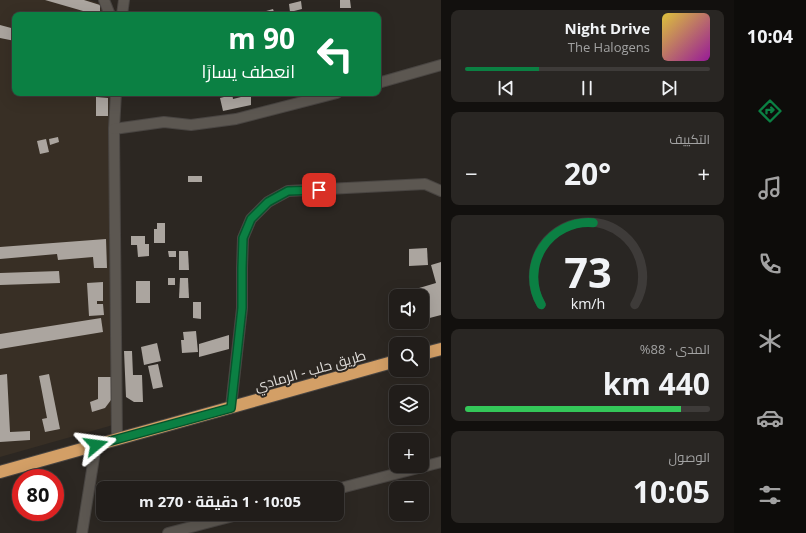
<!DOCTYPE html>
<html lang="ar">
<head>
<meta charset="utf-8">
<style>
  :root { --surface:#211d1a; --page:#292623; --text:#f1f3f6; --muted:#a2a2a2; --line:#3e3b39; --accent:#0b8043 }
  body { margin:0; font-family:"Open Sans",Cairo,sans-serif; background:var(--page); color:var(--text); direction:rtl; height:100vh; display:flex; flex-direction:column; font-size:15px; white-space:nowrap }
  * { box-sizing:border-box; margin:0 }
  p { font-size:13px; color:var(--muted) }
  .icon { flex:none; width:22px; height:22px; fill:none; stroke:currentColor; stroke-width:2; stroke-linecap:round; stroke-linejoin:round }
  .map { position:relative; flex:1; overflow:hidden; direction:ltr }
  .drawer { display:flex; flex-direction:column; gap:10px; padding:10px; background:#12100e; width:293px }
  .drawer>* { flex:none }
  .hud { position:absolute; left:12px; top:12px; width:369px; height:84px; border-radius:8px; box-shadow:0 4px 16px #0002,0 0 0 1px var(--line); direction:rtl; background:#0b8043; color:#fff; overflow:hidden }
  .tools { position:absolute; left:389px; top:289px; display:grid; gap:8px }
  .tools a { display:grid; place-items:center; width:40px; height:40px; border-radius:8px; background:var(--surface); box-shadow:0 4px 16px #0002,0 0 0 1px var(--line); font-size:20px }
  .speed { position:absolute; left:12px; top:469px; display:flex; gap:8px; font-size:20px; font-weight:700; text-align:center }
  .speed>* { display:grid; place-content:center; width:52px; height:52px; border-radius:50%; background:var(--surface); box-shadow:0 4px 16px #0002,0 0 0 1px var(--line); line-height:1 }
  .speed .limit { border:6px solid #d22; background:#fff; color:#111 }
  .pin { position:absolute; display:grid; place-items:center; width:34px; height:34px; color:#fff; margin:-17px; border-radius:8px; box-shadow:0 2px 6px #0006 }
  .me { position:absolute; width:44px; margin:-22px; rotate:74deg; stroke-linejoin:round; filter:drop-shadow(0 0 3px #0008) }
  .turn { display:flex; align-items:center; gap:14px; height:84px; padding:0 20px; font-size:18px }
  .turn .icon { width:52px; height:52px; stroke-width:2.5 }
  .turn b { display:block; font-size:28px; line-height:34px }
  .big { font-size:30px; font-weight:700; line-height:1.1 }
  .drawer .card { flex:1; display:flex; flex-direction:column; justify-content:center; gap:6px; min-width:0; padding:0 14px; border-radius:8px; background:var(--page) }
  .drawer .dial { align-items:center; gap:0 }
  .dial svg { height:104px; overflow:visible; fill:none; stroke:var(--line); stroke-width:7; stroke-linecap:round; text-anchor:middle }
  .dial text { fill:var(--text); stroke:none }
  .song { display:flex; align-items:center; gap:12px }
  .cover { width:48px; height:48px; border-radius:6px; background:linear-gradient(135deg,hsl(50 70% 55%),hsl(300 70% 35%)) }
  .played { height:4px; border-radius:2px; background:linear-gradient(90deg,var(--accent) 30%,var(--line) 30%) }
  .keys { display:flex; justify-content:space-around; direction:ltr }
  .heat { display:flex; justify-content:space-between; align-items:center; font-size:22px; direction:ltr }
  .charge { height:6px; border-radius:3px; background:linear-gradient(90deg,#34c759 88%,var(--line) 0) }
  .trip { position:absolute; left:96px; top:481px; width:248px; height:40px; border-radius:8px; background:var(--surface); box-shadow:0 4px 16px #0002,0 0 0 1px var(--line); font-weight:700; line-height:40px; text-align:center; direction:rtl }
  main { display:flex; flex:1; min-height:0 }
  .menu { display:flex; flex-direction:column; width:72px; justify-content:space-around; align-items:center; background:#0d0c0a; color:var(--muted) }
  .menu .icon { width:28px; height:28px }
  .menu .selected { color:var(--accent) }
  .menu b { font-size:18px; color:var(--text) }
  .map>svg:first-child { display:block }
  .built { fill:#382f25 }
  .building { fill:#aba59f }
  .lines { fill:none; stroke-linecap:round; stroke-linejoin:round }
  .minor-casing { stroke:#494542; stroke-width:12 }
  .highway-casing { stroke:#494542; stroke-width:14 }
  .minor { stroke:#5c5751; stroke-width:10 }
  .highway { stroke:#d39f66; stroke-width:12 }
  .route-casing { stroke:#07532c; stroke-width:10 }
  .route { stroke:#0b8043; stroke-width:7 }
  .labels { text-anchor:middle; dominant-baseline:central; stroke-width:4; stroke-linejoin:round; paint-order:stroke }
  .street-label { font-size:14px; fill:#e0ddda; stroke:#2c2722 }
</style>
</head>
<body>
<main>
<nav class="menu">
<b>10:04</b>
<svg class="icon selected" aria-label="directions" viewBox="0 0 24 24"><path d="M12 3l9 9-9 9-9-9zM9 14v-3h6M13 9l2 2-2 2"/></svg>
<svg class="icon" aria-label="music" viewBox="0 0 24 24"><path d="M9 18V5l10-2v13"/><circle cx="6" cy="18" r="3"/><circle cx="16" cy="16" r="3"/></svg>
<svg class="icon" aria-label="phone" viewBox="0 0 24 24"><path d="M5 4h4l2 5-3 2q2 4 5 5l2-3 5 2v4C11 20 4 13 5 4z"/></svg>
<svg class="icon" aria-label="climate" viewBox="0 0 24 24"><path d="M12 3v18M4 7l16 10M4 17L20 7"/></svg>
<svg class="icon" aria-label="car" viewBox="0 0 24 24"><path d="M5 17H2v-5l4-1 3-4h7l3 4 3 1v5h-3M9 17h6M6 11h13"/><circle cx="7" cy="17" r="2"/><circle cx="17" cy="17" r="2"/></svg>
<svg class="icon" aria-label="filters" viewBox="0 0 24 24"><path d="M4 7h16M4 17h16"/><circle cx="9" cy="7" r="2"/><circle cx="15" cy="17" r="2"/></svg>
</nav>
<section class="drawer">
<div class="card">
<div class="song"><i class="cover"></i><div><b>Night Drive</b><p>The Halogens</p></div></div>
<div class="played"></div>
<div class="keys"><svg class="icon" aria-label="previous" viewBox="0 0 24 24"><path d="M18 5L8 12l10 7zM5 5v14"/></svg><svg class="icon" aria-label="pause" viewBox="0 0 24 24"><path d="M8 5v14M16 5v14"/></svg><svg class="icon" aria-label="next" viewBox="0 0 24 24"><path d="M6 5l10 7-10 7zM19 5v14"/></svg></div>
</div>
<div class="card"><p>التكييف</p>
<div class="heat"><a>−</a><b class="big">20°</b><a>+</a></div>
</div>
<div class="card dial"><svg viewBox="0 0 100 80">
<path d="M14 69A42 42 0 1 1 86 69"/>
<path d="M14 69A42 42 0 0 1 54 6" stroke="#0b8043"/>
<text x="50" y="56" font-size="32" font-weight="700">73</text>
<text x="50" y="72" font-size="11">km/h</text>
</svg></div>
<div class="card"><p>المدى · 88%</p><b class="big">440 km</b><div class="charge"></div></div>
<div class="card"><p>الوصول</p><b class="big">10:05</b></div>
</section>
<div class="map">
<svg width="441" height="533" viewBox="0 0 441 533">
  <rect width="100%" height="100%" fill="#2c2722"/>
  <path class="built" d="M0,0h89l12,4 3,11h-89v78h96l2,332 -113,32z"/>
  <g class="building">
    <path d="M45,0h39l16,5v10h-10v-2z"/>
    <path d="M340,0h10l1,8h-11z"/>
    <path d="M301,1l1,8 -12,3 -1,-8z"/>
    <path d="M273,9l2,6h-19v-1z"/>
    <path d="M0,25l15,4v12l-15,-3z"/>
    <path d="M227,93h5l1,6 8,-2v-4h10v12l-28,6 -3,-13 8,-2z"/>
    <path d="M96,97l12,1v18h-12z"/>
    <path d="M58,137l1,5 -9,3 -1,-6z"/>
    <path d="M46,139l3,13 -9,2 -3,-13z"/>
    <rect x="188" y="176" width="14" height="6"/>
    <path d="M157,223h8v20h-11v-14h3z"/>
    <path d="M131,236h14v8h4v12l-11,1 -1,-12h-6z"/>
    <path d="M106,239l1,29h-13l-1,-11 -35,3 -1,-6 -57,5v-12z"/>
    <path d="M427,248l1,17 -19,1v-17z"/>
    <path d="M168,251h8v6h-7z"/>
    <path d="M179,251h9l1,19h-10z"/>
    <path d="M441,262v53l-19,5v-24h-12l-1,-5 27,-8 -5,-18z"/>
    <path d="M59,271l1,12 -60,2v-12z"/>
    <rect x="168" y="278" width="7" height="7"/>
    <path d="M180,278h8l1,20h-10z"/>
    <rect x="136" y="281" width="14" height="22"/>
    <path d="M103,282v19h-6v3h6l1,11 -15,1 -2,-33z"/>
    <path d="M193,302h8v17l-8,-1z"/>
    <path d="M101,318l2,14 -103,17v-15z"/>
    <path d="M396,322h19l-20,6z"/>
    <path d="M196,331l2,21 -16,1 -1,-13h3l-1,-8z"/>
    <path d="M229,335v14l-30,8v-13z"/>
    <path d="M157,343l4,18 -17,4 -3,-18z"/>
    <path d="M124,351h8l1,24h9l1,27h-9l-8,-5z"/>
    <path d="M158,364l5,23 -10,2 -5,-23z"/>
    <path d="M7,374l3,58 20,-1v9l-30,2v-67z"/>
    <path d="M49,374l11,55 -15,3 -3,-13 5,-1 -8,-42z"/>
    <path d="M98,377h13v23l-6,8 -13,4 -2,-10 8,-3z"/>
  </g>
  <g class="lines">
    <defs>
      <g id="minor">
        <path d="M104,0l6,15"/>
        <path d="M122,15l2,-15"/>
        <path d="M378,83l63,-18"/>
        <path d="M116,93l-2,36 3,310"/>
        <path d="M114,129l50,-7 27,3 45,-6 101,-26"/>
        <path d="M231,407l11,-99v-40l1,-30 8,-19 17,-17 20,-11 137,-7 16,7"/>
        <path d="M337,489l104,-27"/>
        <path d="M82,533l14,-88"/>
        <path d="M168,533l73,-19"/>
      </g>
      <g id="highway">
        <path d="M422,354l19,-5"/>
        <path d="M0,472l396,-111"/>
      </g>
    </defs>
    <use href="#minor" class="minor-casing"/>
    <use href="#highway" class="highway-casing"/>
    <use href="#minor" class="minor"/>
    <use href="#highway" class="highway"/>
  </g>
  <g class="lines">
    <defs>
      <path id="route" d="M96,445l135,-37 11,-100v-40l1,-30 8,-19 17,-17 20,-11 31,-1"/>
    </defs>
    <use href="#route" class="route-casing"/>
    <use href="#route" class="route"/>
  </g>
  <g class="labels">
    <g class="street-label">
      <text transform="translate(310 370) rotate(-16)">طريق حلب - الرمادي</text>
    </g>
  </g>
</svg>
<div class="tools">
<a><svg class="icon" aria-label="sound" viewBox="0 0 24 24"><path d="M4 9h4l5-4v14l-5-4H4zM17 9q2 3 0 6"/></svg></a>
<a><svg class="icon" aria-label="search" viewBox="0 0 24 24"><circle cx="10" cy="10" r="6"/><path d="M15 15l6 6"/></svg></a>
<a><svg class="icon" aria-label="layers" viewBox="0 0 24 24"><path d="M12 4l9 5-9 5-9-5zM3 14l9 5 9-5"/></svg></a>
<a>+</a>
<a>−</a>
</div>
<div class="speed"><div class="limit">80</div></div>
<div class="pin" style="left:319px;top:190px;background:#d93025"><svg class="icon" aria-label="arrive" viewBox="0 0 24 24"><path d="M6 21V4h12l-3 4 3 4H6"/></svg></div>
<svg class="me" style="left:96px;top:445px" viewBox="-20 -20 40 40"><path d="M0-17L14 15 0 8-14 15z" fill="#0b8043" stroke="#fff" stroke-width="4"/></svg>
<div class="trip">10:05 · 1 دقيقة · 270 m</div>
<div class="hud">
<div class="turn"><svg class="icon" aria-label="left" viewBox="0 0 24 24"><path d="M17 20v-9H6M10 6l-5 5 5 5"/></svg><div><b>90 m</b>انعطف يسارًا</div></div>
</div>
</div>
</main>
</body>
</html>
